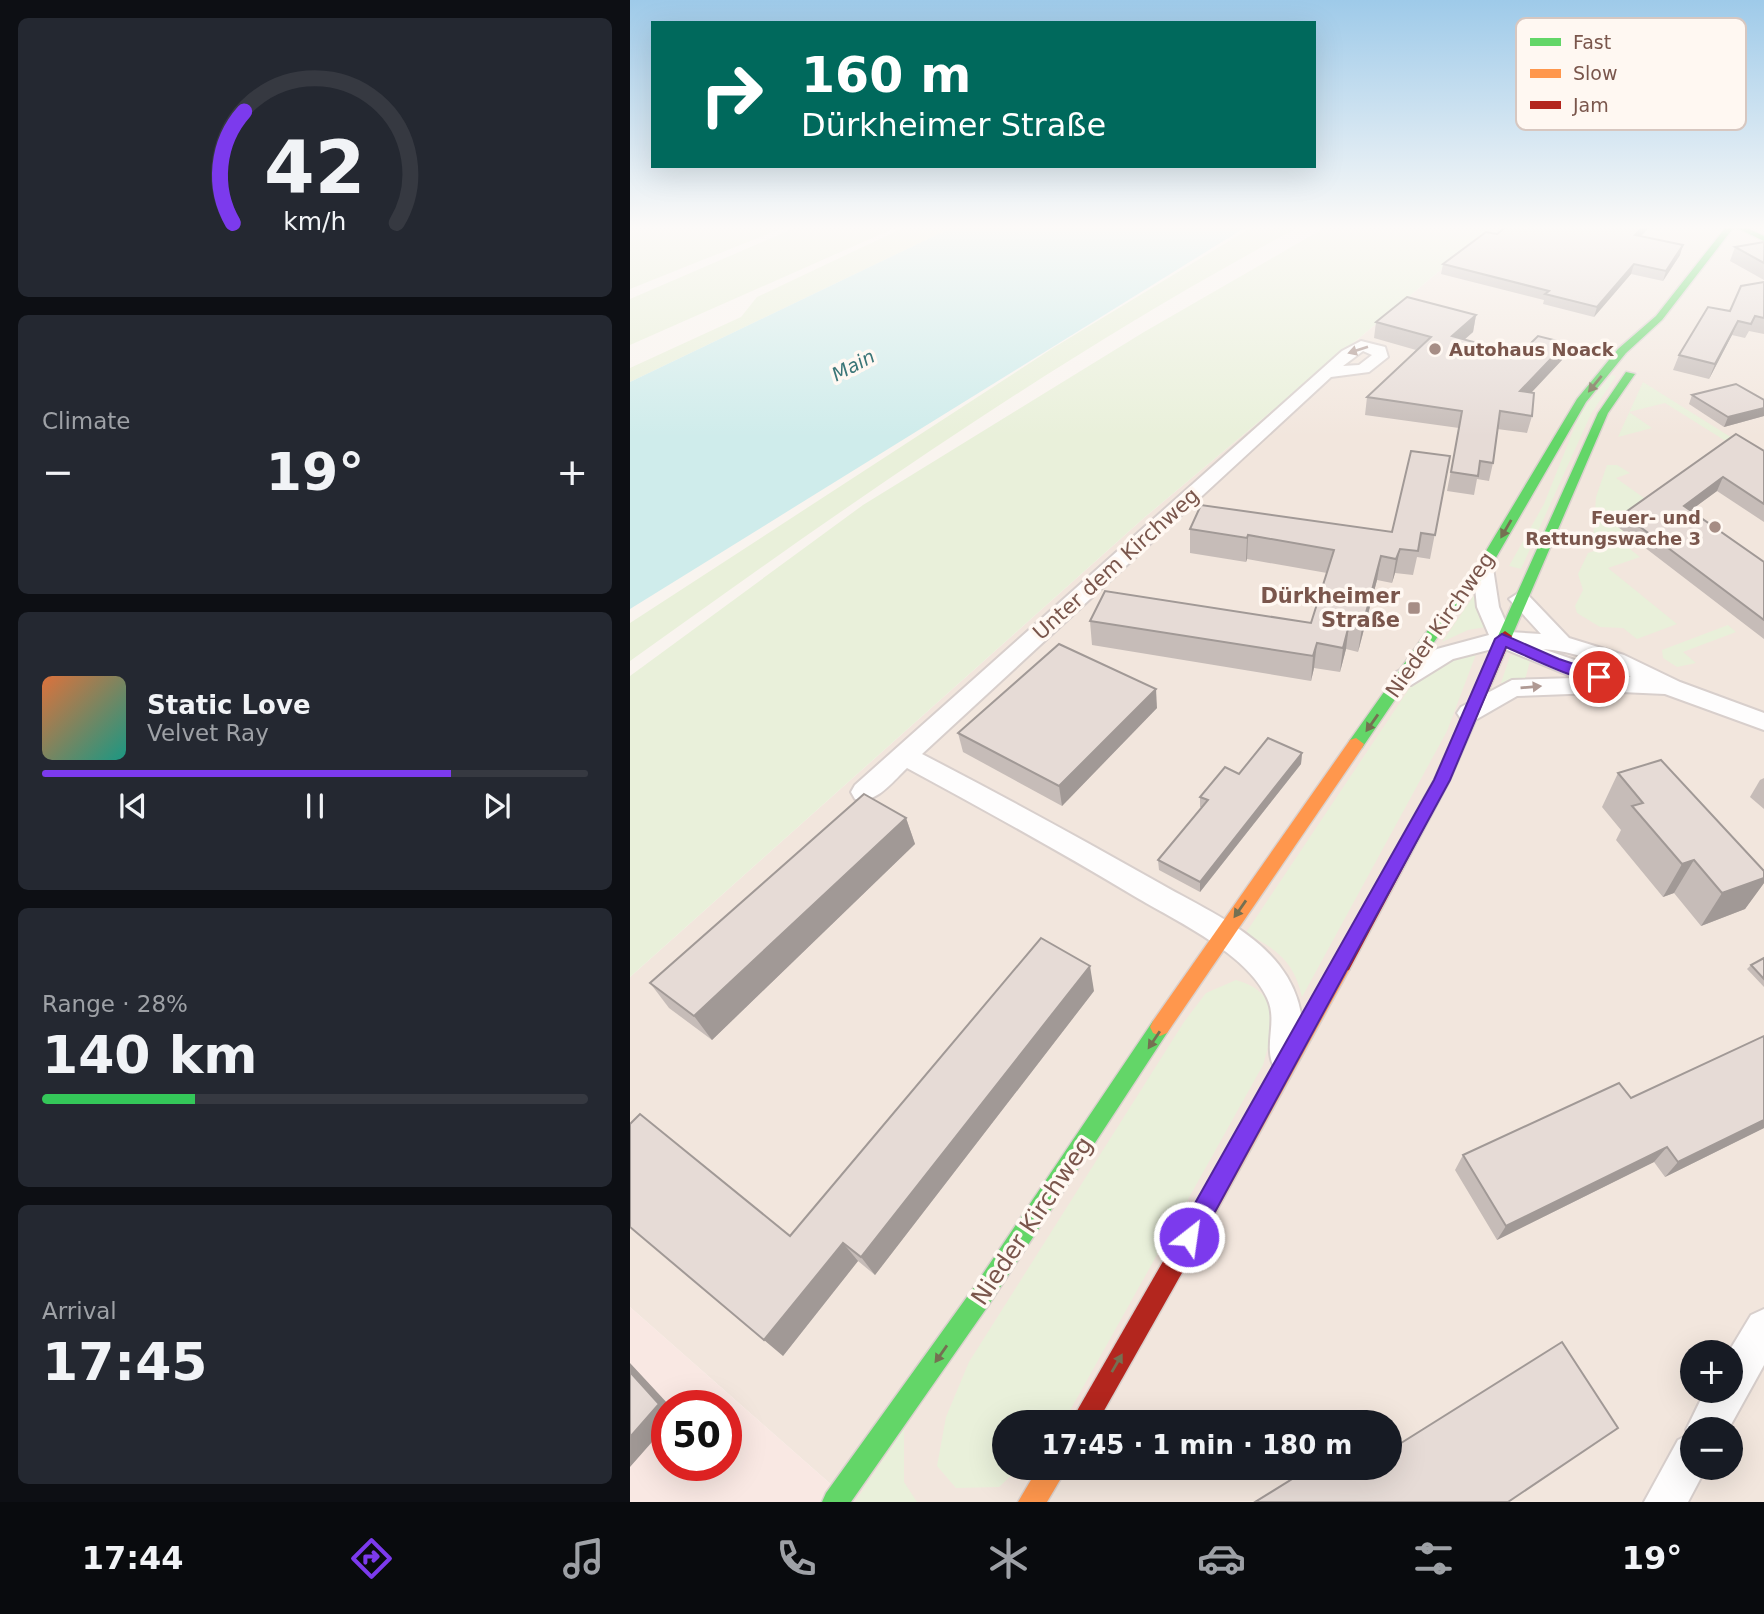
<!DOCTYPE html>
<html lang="en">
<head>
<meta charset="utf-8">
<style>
  :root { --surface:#171b24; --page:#242831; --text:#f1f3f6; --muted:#9ea1a6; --line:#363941; --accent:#7c3aed }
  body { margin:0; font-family:"DejaVu Sans",sans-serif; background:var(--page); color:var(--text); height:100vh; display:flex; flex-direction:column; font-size:26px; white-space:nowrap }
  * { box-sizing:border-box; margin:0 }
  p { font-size:23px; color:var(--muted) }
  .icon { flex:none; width:38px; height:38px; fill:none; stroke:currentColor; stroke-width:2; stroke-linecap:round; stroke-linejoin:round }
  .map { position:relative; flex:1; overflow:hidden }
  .side { display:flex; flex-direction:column; gap:18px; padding:18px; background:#0d0f14; width:630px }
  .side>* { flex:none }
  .top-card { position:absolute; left:21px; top:21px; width:665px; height:147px; border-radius:0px; box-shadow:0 7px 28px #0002; background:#00695c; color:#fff; overflow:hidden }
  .fabs { position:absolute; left:1050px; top:1340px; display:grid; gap:14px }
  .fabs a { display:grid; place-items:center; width:63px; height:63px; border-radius:50%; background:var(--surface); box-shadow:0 7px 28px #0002; font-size:35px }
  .speed { position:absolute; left:21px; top:1390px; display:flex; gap:14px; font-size:35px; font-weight:700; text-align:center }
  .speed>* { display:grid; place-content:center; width:91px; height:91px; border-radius:50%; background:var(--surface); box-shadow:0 7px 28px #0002; line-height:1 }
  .speed .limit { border:10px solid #d22; background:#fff; color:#111 }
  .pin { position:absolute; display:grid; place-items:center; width:60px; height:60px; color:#fff; margin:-30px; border:4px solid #fff; border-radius:50%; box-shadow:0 2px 7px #0007 }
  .me { position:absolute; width:77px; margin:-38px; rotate:30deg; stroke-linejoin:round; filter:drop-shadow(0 0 5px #0008) }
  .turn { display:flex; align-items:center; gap:24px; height:147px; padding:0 35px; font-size:32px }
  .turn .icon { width:91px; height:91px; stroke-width:2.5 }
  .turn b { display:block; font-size:49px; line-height:60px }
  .big { font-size:52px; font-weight:700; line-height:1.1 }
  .side .tile { flex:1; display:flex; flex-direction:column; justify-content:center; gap:10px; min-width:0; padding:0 24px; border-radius:10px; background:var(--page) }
  .side .dial { align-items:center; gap:0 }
  .dial svg { height:182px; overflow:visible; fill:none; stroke:var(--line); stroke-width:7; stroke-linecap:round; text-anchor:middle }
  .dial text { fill:var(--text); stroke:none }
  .song { display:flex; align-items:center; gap:21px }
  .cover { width:84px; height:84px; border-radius:10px; background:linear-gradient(135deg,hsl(20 70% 55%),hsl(170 70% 35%)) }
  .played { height:7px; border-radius:4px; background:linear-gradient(90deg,var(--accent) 75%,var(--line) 75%) }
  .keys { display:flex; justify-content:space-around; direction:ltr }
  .heat { display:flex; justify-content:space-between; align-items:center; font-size:38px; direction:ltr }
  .charge { height:10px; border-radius:5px; background:linear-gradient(90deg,#34c759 28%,var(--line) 0) }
  .trip { position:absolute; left:362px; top:1410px; width:410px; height:70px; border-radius:35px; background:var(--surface); box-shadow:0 7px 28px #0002; font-weight:700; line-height:70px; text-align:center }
  .tabs { display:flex; height:112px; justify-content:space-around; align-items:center; background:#090b0e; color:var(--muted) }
  .tabs .icon { width:49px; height:49px }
  .tabs .active { color:var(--accent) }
  .tabs b { font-size:32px; color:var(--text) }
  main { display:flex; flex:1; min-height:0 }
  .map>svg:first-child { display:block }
  .residential { fill:#f2e6dd; fill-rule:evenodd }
  .commercial { fill:#f9e8e3; fill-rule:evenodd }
  .green { fill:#e9f0da }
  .water { fill:#cfeceb }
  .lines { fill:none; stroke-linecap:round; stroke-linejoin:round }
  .street-casing { stroke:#d8cfcc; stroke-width:4 }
  .fast-casing { stroke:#dad1cd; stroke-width:3 }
  .slow-casing { stroke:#dad1cd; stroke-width:3 }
  .jam-casing { stroke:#dad1cd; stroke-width:3 }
  .street { fill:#fefdfd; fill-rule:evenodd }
  .fast { fill:#63d668; fill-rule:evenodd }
  .slow { fill:#ff974d; fill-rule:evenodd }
  .jam { fill:#b3261e; fill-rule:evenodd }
  .tram { stroke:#e5e3e6; stroke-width:2 }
  .wall { fill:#c6bcb8 }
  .shaded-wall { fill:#a19996 }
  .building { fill:#e6dbd6; stroke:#a19996; stroke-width:2 }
  .oneway { fill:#af9993 }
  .oneway2 { fill:#757052 }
  .route { fill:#7c3aed; stroke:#51269a; stroke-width:2 }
  .poi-dot { fill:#a68d85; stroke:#fff8f2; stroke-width:2.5 }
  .labels { text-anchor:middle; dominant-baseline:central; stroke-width:7; stroke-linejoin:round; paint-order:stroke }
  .far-poi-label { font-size:18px; font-weight:bold; fill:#7a564c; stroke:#fff8f2; text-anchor:start }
  .far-water-label { font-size:19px; font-style:italic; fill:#3b7678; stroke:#fff8f2 }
  .street-label { font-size:21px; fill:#7a564c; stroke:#fff8f2 }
  .poi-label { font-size:21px; font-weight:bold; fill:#7a564c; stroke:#fff8f2; text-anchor:end }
  .near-street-label { font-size:24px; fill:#7a564c; stroke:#fff8f2 }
  .key { fill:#fff8f2; stroke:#d7c7c0; stroke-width:2 }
  .key-label { font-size:19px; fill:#7a564c }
</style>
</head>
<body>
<main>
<section class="side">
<div class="tile dial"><svg viewBox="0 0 100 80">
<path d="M14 69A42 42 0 1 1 86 69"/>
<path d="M14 69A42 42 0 0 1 19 20" stroke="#7c3aed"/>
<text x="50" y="56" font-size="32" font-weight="700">42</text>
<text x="50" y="72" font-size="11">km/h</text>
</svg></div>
<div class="tile"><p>Climate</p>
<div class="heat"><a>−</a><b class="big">19°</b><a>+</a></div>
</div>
<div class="tile">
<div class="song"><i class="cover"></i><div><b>Static Love</b><p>Velvet Ray</p></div></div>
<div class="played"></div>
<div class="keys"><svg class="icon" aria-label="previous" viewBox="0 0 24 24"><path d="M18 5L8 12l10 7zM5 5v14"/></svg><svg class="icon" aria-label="pause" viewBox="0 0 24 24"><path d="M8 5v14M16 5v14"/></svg><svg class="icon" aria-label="next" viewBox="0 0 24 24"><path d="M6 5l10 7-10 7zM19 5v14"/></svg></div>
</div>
<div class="tile"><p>Range · 28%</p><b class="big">140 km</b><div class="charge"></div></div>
<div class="tile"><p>Arrival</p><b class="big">17:45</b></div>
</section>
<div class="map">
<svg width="1134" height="1502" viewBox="0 0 1134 1502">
  <rect width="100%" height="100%" fill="#f9f4ef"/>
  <path class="residential" d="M862,227h272v1275h-913l-221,-195v-330l515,-460zM1062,1353h39v38h-39zM374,1423h386v45h-386zM1062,1430h39v38h-39z"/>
  <path class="commercial" d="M0,1307l221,195h-221zM37,1405h59v60h-59z"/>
  <g class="green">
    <path d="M0,227h155l-155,62z"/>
    <path d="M167,227h100l-267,118v-46z"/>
    <path d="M275,227h48l-323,155v-14l111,-51 16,-20z"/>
    <path d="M622,227h47c-235,125 -453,279 -669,434v-38l423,-275z"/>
    <path d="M696,227h166l-347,290 -515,460v-301l233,-171 281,-173z"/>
    <path d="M982,375l4,1 -25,38 -70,155 -12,-3 35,-62 37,-93z"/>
    <path d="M1013,382l121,76v7l-99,-62 -36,9 23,16 -34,9z"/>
    <path d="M977,465h10l13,8 -14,5 35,25 -27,29 -31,10 3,-45z"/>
    <path d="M991,542l19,15 -32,11 69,56 -40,15 -14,-11 -23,-1 -23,-14 -2,-7 8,-16 -5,-16 10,-21z"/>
    <path d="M845,594l11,33 -18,3 -26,12z"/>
    <path d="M1098,625l8,7 -53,20 13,11 -19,4 -14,-9 -1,-8z"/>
    <path d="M848,649l-31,82 -145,266c-7,-34 -26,-50 -57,-63l172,-257 30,-19z"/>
    <path d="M888,654l12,7 -5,19 -24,3 9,-27z"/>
    <path d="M606,980c47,13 38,48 27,85l-200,358h-59v45h15l-20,19 -43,1 -19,-22 9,-49 23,-55 215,-340 22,-29z"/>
    <path d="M274,1428v54l13,20h-62z"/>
  </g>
  <path class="water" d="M323,227h293l-616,382v-227z"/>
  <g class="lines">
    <defs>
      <g id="street">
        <path d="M731,341l24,6 3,10 -19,15 -38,5 -409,377c81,42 160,85 239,130 40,23 89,44 118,81 22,28 31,67 16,100l-11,5 -11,-5c-9,-21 5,-45 -6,-67 -20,-45 -93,-78 -133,-102 -75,-45 -151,-87 -227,-128 -14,13 -31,37 -52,31l-4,-7 4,-7 487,-434zM733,351l9,4 -13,10 -16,1z"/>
        <path d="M853,562l10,6 6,39 11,25 31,2 -32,-35 11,-7 7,2 42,44 55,17 56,27 84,31v17l-99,-36 -44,-2 -104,4 -40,23h-16l-4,-6 4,-6 51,-27 63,-2 -75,-31 -47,12 -42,26h-16l-3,-6 3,-6 42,-24 52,-14 -12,-28 -4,-39zM913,649c31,2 60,14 88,28l-20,-1 -2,-4z"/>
        <path d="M1134,1309v56l-36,65h-36v38h14l-18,34h-44l34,-62 10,-5 -2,-5 19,-39h26v-38h-3l23,-38z"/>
      </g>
      <g id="fast">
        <path d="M1096,227h8l-72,93 -36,33 -40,49 -96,166 -45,58 -83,122h-12l-2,-4 2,-4 85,-120 42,-54 100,-167 41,-50 38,-33z"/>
        <path d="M1105,227h10l19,9v5z"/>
        <path d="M996,372l9,2 -27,39 -96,223 -7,5 -5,-2 -2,-3 100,-223z"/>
        <path d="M530,1018l7,3 3,6 -3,6 -179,273 -137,196h-29l4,-9 146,-203 181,-269z"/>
      </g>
      <g id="slow">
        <path d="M726,738l8,6 -2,4 -195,285 -7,3 -7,-3 -3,-6 3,-6 197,-281z"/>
        <path d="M712,956l7,2 2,6 -2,6 -145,264 -8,3 -8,-3 -3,-8 3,-8 147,-260z"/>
        <path d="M408,1468h29l-20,34h-29z"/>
      </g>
      <g id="jam">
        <path d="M875,631l7,5 -62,144 -101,190 -7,2 -7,-2 -2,-6 2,-6 99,-178 64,-144z"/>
        <path d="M566,1215l8,3 3,8 -3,8 -107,189h-27l118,-205z"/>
      </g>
    </defs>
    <use href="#street" class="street-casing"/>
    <use href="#fast" class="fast-casing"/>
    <use href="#slow" class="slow-casing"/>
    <use href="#jam" class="jam-casing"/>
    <use href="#street" class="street"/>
    <use href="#fast" class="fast"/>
    <use href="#slow" class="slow"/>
    <use href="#jam" class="jam"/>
    <path class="tram" d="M1126,227l8,4"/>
  </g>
  <g class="wall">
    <path d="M876,227h142l-1,3 -7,6 40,19 -17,26 -32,-7 -37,43 -51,-13 1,-4 -103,-26 2,-10 54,-30z"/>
    <path d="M1134,242v38l-34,-19 5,-14z"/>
    <path d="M1134,282v52l-15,-3 -4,7 -13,-3 -23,44 -36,-9 6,-15z"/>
    <path d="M846,315l-3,17 -9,8 55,15 47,-12 -4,17 -31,32 1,24 -5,17 -30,-4 -4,34 -4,18 -12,-2 -3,16 -27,-4 12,-63 -94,-13 2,-18 49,-47 -42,-12 2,-16z"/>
    <path d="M1062,395l72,5v16l-40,11 -35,-23z"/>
    <path d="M1134,451v71l-47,-31 -26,19 73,52v77l-146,-112 5,-13z"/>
    <path d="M820,456l-20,103 -13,-2 -4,18 -18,-2 -3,10 -15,-3 -19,72 -12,-3 -6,23 -26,-4 -3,13 -219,-36 -2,-24 221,2 16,-50 -80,-14 -1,3 -56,-9v-24l202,3z"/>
    <path d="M527,708l-95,98 -99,-54 -5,-19z"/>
    <path d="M672,753l-1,11 -101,128 -41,-22 -1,-10 44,-53h-2v-10l39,-23z"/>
    <path d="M988,773l146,98v12l-19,26 -44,17 -27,-33 -11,4 -47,-57 5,-10 -19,-23z"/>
    <path d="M1134,778v31l-14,-12 10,-17z"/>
    <path d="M276,818l9,26 -203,196 -43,-32 -19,-25z"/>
    <path d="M1134,958v29l-17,-18 4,-4z"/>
    <path d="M464,991l-219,284 -17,-14 -75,95 7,-120z"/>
    <path d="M1001,1098l133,30 -99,49 -11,-15 -157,78 -42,-70 8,-15z"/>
  </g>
  <g class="shaded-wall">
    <path d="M1013,227h5l-1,3 -15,15 3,-10z"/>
    <path d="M1053,245l-3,10 -17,26 3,-10z"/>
    <path d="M1004,264l-3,10 -37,43 3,-10z"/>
    <path d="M846,315l-3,17 -24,21 3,-17z"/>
    <path d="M1108,321l-6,14 -23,44 6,-15z"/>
    <path d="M936,343l-4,17 -46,49 4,-18z"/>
    <path d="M1134,408v8l-40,11 4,-10z"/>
    <path d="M1093,477l-6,14 -38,28 5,-13z"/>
    <path d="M618,535l-1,24 -1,3 1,-24z"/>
    <path d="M770,549l-5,24 -3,10 4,-24z"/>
    <path d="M751,556l-4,24 -19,72 4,-24z"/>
    <path d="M719,625l-3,24 -6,23 3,-24z"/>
    <path d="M687,643l-3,25 -3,13 2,-25z"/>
    <path d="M526,689l1,19 -95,98 -3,-20z"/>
    <path d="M672,753l-1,11 -101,128v-10z"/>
    <path d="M276,818l9,26 -203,196 -18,-24z"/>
    <path d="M1064,860l-20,33 -11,4 19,-33z"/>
    <path d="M1134,878v5l-19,26 -44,17 21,-33z"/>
    <path d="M460,966l4,25 -219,284 -14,-18z"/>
    <path d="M1134,1120v8l-99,49 13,-15z"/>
    <path d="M1037,1147l-13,15 -157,78 9,-14z"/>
    <path d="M213,1243l15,18 -75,95 -19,-16z"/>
    <path d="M0,1363l39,42h-2v20l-37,42z"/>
  </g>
  <g class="building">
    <path d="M876,227h137l-8,8 48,10 -17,26 -32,-7 -37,43 -52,-13 4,-3 -106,-27 43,-32 11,2z"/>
    <path d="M1134,242v21l-29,-16z"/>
    <path d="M1134,282v36l-9,-2 -4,8 -13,-3 -23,43 -36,-9 29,-48 22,4 11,-25z"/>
    <path d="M777,297l69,18 -24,21 67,19 19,-19 28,7 -46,48 14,2 -2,23 -32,-5 -7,52 -13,-2 -2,15 -27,-4 11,-61 -95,-14 64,-60 -55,-15z"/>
    <path d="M1106,384l28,16v8l-36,9 -36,-22z"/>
    <path d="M1106,434l28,17v53l-41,-27 -39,29 80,56v58l-141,-106z"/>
    <path d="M781,451l39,5 -15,79 -14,-2 -3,18 -18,-2 -4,10 -15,-3 -19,72 -13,-3 -6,23 -26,-5 -4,13 -223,-35 15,-30 206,32 23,-73 -86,-15 -1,3 -57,-9 11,-24 191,27z"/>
    <path d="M429,644l97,45 -97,97 -101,-53z"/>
    <path d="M638,738l34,15 -102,129 -42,-22 50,-60 -8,-3 25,-30 14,7z"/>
    <path d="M1031,760l103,111v7l-42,15 -28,-33 -12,4 -50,-58 11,-3 -25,-30z"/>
    <path d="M234,794l42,24 -212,198 -44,-33z"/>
    <path d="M411,938l49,28 -229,291 -18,-14 -79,97 -134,-113v-103l10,-10 150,122z"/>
    <path d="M1134,958v21l-13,-14z"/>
    <path d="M1134,1036v84l-86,42 -11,-15 -161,79 -43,-71 156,-72 12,15z"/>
    <path d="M932,1342l56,86 -110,74h-253l55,-34h38l3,6 10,-6h29v-18z"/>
    <path d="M0,1372l29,32 -29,33z"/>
  </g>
  <defs><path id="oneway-solid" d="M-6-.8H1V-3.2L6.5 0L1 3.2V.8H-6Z" transform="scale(1.75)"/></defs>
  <g class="oneway">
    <use href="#oneway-solid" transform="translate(728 350) rotate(162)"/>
    <use href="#oneway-solid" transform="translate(901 687) rotate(-5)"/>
  </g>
  <g class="oneway2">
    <use href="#oneway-solid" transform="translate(965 384) rotate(129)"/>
    <use href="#oneway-solid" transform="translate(876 529) rotate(120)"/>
    <use href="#oneway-solid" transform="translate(742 723) rotate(125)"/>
    <use href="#oneway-solid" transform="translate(610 909) rotate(125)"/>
    <use href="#oneway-solid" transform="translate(524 1040) rotate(124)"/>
    <use href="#oneway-solid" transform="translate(311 1354) rotate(125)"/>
    <use href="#oneway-solid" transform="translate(487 1363) rotate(-60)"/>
  </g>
  <linearGradient id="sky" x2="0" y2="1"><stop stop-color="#9ecae9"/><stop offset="0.52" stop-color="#fcfaf8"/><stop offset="1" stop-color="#fcfaf8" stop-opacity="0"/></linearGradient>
  <rect width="1134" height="437" fill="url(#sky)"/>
  <path class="route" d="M872,634l57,25 45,15 2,3 -2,4c-18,5 -79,-26 -98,-34l-56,133 -253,465 -8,3 -8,-3 -3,-8 3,-9 253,-448 61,-141z"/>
  <g class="poi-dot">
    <circle cx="805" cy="349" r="7"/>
    <circle cx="1085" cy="527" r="7"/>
    <rect x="777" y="601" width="14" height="14" rx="3.5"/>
  </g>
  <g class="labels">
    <g class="far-poi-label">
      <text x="819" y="349">Autohaus Noack</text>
      <text x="1071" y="517" text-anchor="end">Feuer- und<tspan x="1071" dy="21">Rettungswache 3</tspan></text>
    </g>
    <g class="far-water-label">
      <text transform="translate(223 365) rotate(-28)">Main</text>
    </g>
    <g class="street-label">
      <text transform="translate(486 564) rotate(-42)">Unter dem Kirchweg</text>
      <text transform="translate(810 625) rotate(-55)">Nieder Kirchweg</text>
    </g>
    <g class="poi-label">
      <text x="770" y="596">Dürkheimer<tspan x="770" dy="24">Straße</tspan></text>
    </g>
    <g class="near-street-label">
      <text transform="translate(402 1221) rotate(-56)">Nieder Kirchweg</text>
    </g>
  </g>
  <rect x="886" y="18" width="230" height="112" rx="10" class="key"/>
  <rect x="900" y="38" width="31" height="8" fill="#63d668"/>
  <rect x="900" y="69" width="31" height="9" fill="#ff974d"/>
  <rect x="900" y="101" width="31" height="8" fill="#b3261e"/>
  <g class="key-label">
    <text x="943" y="49">Fast</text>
    <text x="943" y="80">Slow</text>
    <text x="943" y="112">Jam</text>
  </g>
</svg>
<div class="fabs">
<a>+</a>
<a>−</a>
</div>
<div class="speed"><div class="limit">50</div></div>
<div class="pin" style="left:969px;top:677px;background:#d93025"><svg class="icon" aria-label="arrive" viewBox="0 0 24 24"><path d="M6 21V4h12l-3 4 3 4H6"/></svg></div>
<svg class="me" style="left:559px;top:1237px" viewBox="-20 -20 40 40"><circle r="17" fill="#7c3aed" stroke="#fff" stroke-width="3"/><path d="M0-11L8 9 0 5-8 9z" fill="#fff"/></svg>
<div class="trip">17:45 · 1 min · 180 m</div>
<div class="top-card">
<div class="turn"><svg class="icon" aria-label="right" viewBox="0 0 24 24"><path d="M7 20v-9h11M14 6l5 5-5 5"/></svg><div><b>160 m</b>Dürkheimer Straße</div></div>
</div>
</div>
</main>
<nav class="tabs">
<b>17:44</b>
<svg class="icon active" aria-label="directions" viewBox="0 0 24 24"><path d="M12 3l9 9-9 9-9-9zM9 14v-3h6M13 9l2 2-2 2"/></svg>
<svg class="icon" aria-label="music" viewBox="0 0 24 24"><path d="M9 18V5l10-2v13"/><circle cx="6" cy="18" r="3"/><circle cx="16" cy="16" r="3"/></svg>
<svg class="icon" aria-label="phone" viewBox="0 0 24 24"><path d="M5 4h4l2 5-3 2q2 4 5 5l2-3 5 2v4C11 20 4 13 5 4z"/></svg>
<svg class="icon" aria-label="climate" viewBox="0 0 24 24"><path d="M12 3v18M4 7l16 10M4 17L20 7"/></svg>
<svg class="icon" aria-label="car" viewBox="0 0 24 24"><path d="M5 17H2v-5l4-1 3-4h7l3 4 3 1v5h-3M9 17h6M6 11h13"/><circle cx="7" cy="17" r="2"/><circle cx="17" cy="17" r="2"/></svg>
<svg class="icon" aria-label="filters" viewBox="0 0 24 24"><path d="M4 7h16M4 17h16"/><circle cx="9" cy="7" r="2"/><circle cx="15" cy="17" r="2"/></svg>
<b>19°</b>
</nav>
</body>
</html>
